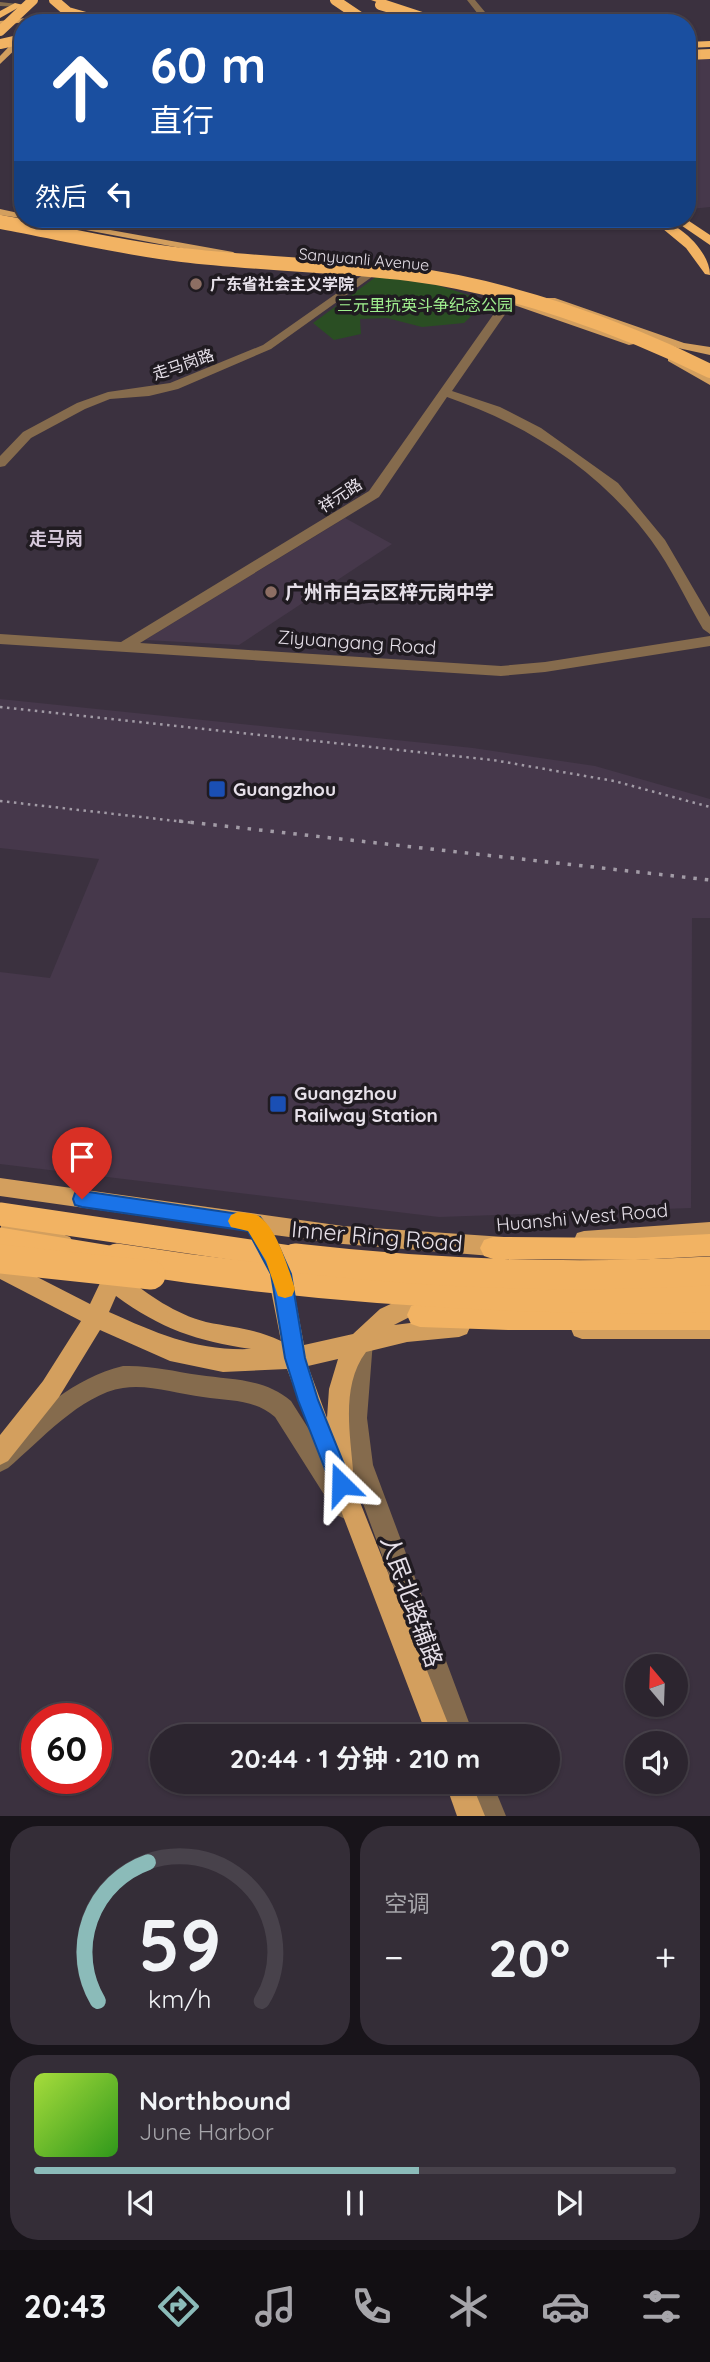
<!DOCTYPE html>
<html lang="zh">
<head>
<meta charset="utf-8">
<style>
  :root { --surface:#2c252f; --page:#342d37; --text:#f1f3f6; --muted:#a6a5aa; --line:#48424b; --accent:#8bbbb9 }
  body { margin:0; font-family:Quicksand,"Noto Sans SC",sans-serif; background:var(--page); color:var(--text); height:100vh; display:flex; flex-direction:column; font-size:26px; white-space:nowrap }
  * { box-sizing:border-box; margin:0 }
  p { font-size:23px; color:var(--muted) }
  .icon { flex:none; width:38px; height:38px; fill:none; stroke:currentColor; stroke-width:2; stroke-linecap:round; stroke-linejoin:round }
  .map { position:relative; height:1816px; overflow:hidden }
  .panel { display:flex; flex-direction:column; gap:10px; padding:10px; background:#18141a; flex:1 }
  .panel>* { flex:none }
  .guide { position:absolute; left:14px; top:14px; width:682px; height:214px; border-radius:28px; box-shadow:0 2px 5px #0004,0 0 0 2px var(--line); background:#1a4fa0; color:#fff; overflow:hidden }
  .needle { width:46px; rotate:341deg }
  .fabs { position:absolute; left:625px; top:1654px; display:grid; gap:14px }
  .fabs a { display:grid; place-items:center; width:63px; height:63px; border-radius:50%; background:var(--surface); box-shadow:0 2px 5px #0004,0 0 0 2px var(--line); font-size:35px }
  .speed { position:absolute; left:21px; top:1703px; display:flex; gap:14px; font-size:35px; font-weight:700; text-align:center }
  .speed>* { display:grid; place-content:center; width:91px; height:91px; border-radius:50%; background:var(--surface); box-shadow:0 2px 5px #0004,0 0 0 2px var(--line); line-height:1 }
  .speed .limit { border:10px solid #d22; background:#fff; color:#111 }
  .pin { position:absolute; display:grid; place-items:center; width:60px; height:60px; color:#fff; margin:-72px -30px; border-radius:50% 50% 50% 0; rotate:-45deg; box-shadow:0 0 7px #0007 }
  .pin .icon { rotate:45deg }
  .me { position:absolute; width:77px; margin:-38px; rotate:338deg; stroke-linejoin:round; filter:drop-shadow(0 0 5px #0008) }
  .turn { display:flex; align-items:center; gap:24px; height:147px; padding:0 21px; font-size:32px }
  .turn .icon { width:91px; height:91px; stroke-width:2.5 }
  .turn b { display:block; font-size:49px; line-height:60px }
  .then { display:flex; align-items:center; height:66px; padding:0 21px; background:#0003; gap:14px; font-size:26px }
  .big { font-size:52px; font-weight:700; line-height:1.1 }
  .panel .card { flex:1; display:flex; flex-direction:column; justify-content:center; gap:10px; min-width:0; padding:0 24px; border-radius:28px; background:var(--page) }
  .panel .dial { align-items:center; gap:0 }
  .dial svg { height:182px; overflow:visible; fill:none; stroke:var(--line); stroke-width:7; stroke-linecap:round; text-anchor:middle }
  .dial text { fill:var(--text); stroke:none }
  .song { display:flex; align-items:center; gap:21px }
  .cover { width:84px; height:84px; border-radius:10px; background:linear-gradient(135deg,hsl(80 70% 55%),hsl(110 70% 35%)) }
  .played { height:7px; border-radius:4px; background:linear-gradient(90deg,var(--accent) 60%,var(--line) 60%) }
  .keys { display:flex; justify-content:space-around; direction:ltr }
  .heat { display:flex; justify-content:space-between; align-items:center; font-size:38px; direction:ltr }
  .panel .tiles { flex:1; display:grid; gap:10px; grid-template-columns:1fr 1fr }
  .card:last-child { grid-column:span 2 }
  .trip { position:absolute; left:150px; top:1724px; width:410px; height:70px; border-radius:35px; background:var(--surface); box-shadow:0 2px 5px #0004,0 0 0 2px var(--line); font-weight:700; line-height:70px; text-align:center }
  .tab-bar { display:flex; height:112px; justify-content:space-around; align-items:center; background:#120f13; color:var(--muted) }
  .tab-bar .icon { width:49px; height:49px }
  .tab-bar .on { color:var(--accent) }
  .tab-bar b { font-size:32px; color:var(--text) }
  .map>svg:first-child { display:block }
  .built { fill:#46384b }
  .green { fill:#2a4e23 }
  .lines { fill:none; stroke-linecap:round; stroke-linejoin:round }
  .major-tunnel { stroke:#554b58; stroke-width:9; stroke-dasharray:9 4.5; stroke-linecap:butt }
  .minor { fill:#856b4d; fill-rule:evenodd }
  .major { fill:#d39f5e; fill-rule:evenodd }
  .highway { fill:#f2b363; fill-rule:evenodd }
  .rail-far1 { stroke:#a29ba6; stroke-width:2.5; stroke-dasharray:2.5 4.5; stroke-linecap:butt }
  .rail { stroke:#a29ba6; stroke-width:3.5; stroke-dasharray:3.5 8; stroke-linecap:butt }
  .highway-bridge-far3 { stroke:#f2b363; stroke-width:10 }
  .highway-bridge-far2 { stroke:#f2b363; stroke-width:14 }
  .highway-bridge-far1 { stroke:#f2b363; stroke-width:23 }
  .highway-bridge { stroke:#f2b363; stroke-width:29 }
  .route { fill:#1a73e8; stroke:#114b97; stroke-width:2 }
  .slow { fill:#f59e0b }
  .education-dot { fill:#8d6e63; stroke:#201b21; stroke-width:2.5 }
  .transit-dot { fill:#1a4fb4; stroke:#201b21; stroke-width:2.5 }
  .labels { text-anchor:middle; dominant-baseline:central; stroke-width:7; stroke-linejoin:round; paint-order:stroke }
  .far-street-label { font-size:16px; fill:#e6e0e9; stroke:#201b21 }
  .far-poi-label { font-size:16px; font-weight:bold; fill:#e6e0e9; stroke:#201b21; text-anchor:start }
  .far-park-label { font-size:16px; fill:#a0f08f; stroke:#201b21 }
  .far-neighbourhood-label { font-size:18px; font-weight:bold; fill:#d6c9db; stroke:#201b21 }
  .poi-label { font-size:19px; font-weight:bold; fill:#e6e0e9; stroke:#201b21; text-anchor:start }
  .street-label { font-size:19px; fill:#e6e0e9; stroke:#201b21 }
  .near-street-label { font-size:23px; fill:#e6e0e9; stroke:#201b21 }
</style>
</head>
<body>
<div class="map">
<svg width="710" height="1816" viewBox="0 0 710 1816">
  <rect width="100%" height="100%" fill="#3b313f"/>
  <g class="built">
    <path d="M710,55v152l-19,2 -3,-2v-151z"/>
    <path d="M345,518l47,26 -153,101 -94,-5z"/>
    <path d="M0,699l473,49 122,18 115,33v119h-18l-1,290 -252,9 -439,-53v-192l50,6 49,-119 -99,-11z"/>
  </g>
  <path class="green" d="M377,276l60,9 50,16 -23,22 -42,4 -35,-9 -27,1 1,15 -27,6 -21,-17z"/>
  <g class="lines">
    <path class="major-tunnel" d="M34,23l8,-9"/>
    <g class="minor">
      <path d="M467,0h8l10,12 -2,10h-6l1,-8z"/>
      <path d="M0,2l26,3 -4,2 -22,-1z"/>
      <path d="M367,272l9,2 -105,75 -93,40 -29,7 -39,3 -25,10 -54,29 -26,28 -5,1v-11l23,-24 54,-29 31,-11 62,-9 93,-38z"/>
      <path d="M509,297l6,3 -63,91 48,16 41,21 77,55 47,57 45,77v17l-7,-5c-17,-29 -32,-62 -52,-89 -51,-69 -123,-115 -204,-143l-68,100 -239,146 361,23 44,-4 165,-26v10l-165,26 -44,4 -501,-32v-10l121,8 248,-151 136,-193z"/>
      <path d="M362,1331l8,3 3,7 -6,77 6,47 101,271h-26l-99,-271c-7,-37 -10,-96 5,-131z"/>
      <path d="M123,1366c26,-1 50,5 76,9 33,5 65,3 92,26l62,98 4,8 -4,8 -8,4 -8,-4 -62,-98c-21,-18 -45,-16 -72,-20 -26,-3 -54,-13 -80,-9 -42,6 -84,54 -115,80l-8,4v-27c38,-32 73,-67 123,-79z"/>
      <path d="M466,1782h26l14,34h-28z"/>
    </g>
    <g class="major">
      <path d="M35,17l50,4 4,2 -54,-2 -35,4v-4z"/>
      <path d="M20,35h3v7l-23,22v-8z"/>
      <path d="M0,209l23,5v5h4l-27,-4z"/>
      <path d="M28,219h21l184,33 5,3 -5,3z"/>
      <path d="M547,298h8l129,45 26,4v8l-32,-7 -131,-46z"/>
      <path d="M518,300l119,41 2,2 -10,2 -115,-40v-4z"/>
      <path d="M668,357h8l34,19v9l-42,-24z"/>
      <path d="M0,1178l343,48 161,11 7,3 4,7 -4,7 -7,3 -161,-13 -69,-9 18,45 12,65 49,-11 27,-25 49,-23 8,3 3,7 -3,7 -43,22 65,-8 8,3 3,7 -3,7 -8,3 -52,5 -41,10c-25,33 -16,80 -13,118l-3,7 103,259h-26l-140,-367 -64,3 -53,-11 -70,-31 -41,67 -51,64 -8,4v-30l43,-54 38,-60 -81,-42v-21l90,46 10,-21 -8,-10 3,-7 20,-5 8,3 3,7 -2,5c25,19 51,38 82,46 29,6 47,6 75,19l-15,-76 -18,-34 -248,-35zM116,1296c45,33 81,45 135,53 -54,2 -93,-15 -142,-37zM338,1359l-9,30 -2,29 -19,-52z"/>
      <path d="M8,1214l62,23 4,7 -4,7 -7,3 -62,-24v-14z"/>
      <path d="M710,1222v18l-126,9 -7,-2 -3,-7 3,-7 7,-2z"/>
      <path d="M582,1319h128v20h-128l-8,-3 -3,-7 3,-7z"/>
      <path d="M445,1782h26l14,34h-28z"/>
    </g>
    <g class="highway">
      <path d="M371,0h15l70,23h-16l-20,-7 -30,7h-26l47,-9z"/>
      <path d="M15,3l8,2 -23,13v-7z"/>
      <path d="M710,41v6l-22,1v-6z"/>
      <path d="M651,219c24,-1 59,31 59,56l-5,-1 -19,-26z"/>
      <path d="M672,219h14l24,16v10z"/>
      <path d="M710,1234v22l-75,4 -142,-1 -9,-3 -4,-8 4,-8 9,-3 142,1z"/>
      <path d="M420,1303l290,3v24h-202l-88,-3 -9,-3 -4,-9 4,-9z"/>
    </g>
    <g class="rail-far1">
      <path d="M0,707l493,53 121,21 96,26"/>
      <path d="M0,801l194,22"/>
    </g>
    <path class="rail" d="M179,821l531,59"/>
    <g class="highway-bridge-far3">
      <path d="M54,0l14,12 39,11"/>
      <path d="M335,0l34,23"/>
      <path d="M380,5l60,18"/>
      <path d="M0,31l33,-31"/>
      <path d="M0,44l23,-5"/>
      <path d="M688,55l22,-1"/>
    </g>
    <path class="highway-bridge-far2" d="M0,222c60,11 121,26 182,33 76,9 152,10 227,19 97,12 213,53 301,97"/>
    <g class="highway-bridge-far1">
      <path d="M0,1214l310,46"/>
      <path d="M0,1239l128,21"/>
      <path d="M0,1259l5,1"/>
    </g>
    <g class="highway-bridge">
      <path d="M117,1258c197,31 393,44 593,40"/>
      <path d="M295,1258c139,16 276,21 415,13"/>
      <path d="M0,1259l151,16"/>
    </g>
  </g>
  <path class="route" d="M82,1191l178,26 15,21 16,36 14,84 13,42 34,84 -3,8 -8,3 -7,-3 -36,-92 -13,-42 -14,-84 -23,-43 -166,-24 -7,-2 -2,-6 2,-6z"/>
  <path class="slow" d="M238,1212c6,1 17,1 22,5 17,12 29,53 35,72l-3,7 -7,2 -7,-2 -12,-35 -18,-30 -17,-4 -3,-6 3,-6z"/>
  <g class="education-dot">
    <circle cx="196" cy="284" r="7"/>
    <circle cx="271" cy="592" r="7"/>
  </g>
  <g class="transit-dot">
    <rect x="208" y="780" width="18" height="18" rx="3.5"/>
    <rect x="269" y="1095" width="18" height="18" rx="3.5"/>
  </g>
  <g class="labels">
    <g class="far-street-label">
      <text transform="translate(364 259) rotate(5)">Sanyuanli Avenue</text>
      <text transform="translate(183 364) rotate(-19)">走马岗路</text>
      <text transform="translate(340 495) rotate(-33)">祥元路</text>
    </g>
    <g class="far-poi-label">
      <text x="210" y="284">广东省社会主义学院</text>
    </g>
    <g class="far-park-label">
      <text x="425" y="305">三元里抗英斗争纪念公园</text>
    </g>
    <g class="far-neighbourhood-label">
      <text x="56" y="538">走马岗</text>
    </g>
    <g class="poi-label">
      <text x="285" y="592">广州市白云区梓元岗中学</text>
      <text x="233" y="789">Guangzhou</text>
      <text x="294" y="1093">Guangzhou<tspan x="294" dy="22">Railway Station</tspan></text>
    </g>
    <g class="street-label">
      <text transform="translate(357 642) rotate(4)">Ziyuangang Road</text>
      <text transform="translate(582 1217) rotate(-5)">Huanshi West Road</text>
    </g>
    <g class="near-street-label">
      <text transform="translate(377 1236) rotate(5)">Inner Ring Road</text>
      <text transform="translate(412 1601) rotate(70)">人民北路辅路</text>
    </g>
  </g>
</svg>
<div class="fabs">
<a><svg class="needle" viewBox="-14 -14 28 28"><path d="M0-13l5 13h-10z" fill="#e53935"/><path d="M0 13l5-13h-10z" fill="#a6a5aa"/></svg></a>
<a><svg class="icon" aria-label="sound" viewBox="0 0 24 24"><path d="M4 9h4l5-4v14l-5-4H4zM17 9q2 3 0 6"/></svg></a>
</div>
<div class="speed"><div class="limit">60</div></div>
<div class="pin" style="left:82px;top:1199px;background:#d93025"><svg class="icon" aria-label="arrive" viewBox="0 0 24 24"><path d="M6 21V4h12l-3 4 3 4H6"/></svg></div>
<svg class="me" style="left:341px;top:1484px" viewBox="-20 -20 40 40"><path d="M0-17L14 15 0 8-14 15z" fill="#1a73e8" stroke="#fff" stroke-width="4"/></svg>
<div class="trip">20:44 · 1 分钟 · 210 m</div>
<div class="guide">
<div class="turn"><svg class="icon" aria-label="ahead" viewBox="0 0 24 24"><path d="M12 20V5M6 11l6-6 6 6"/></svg><div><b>60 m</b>直行</div></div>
<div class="then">然后<svg class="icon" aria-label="left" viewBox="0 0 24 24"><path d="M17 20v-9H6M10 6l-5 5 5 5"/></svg></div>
</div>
</div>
<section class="panel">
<div class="tiles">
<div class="card dial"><svg viewBox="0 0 100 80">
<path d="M14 69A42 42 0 1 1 86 69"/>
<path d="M14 69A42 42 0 0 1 36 8" stroke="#8bbbb9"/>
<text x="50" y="56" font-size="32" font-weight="700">59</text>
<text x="50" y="72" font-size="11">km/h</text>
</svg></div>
<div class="card"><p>空调</p>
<div class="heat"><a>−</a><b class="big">20°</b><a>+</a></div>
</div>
<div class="card">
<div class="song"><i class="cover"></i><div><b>Northbound</b><p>June Harbor</p></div></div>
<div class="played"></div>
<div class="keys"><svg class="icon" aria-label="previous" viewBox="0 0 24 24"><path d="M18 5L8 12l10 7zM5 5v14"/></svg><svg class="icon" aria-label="pause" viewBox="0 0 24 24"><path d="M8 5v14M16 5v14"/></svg><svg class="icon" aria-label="next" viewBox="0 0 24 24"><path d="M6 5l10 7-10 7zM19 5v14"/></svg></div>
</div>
</div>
</section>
<nav class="tab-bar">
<b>20:43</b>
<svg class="icon on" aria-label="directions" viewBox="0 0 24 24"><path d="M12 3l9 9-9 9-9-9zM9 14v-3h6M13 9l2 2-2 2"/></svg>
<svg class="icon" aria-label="music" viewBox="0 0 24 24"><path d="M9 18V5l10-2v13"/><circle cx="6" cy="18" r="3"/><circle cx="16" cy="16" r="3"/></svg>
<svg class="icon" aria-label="phone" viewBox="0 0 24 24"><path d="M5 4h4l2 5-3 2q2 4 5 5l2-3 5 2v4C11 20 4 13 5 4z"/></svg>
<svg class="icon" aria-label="climate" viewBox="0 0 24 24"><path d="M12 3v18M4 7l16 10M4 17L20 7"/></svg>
<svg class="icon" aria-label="car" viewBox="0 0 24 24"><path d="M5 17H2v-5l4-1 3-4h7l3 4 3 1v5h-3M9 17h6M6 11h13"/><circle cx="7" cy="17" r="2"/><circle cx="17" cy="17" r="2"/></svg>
<svg class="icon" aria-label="filters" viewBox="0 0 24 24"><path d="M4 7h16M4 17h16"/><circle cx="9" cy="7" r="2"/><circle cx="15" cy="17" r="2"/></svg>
</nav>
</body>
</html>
